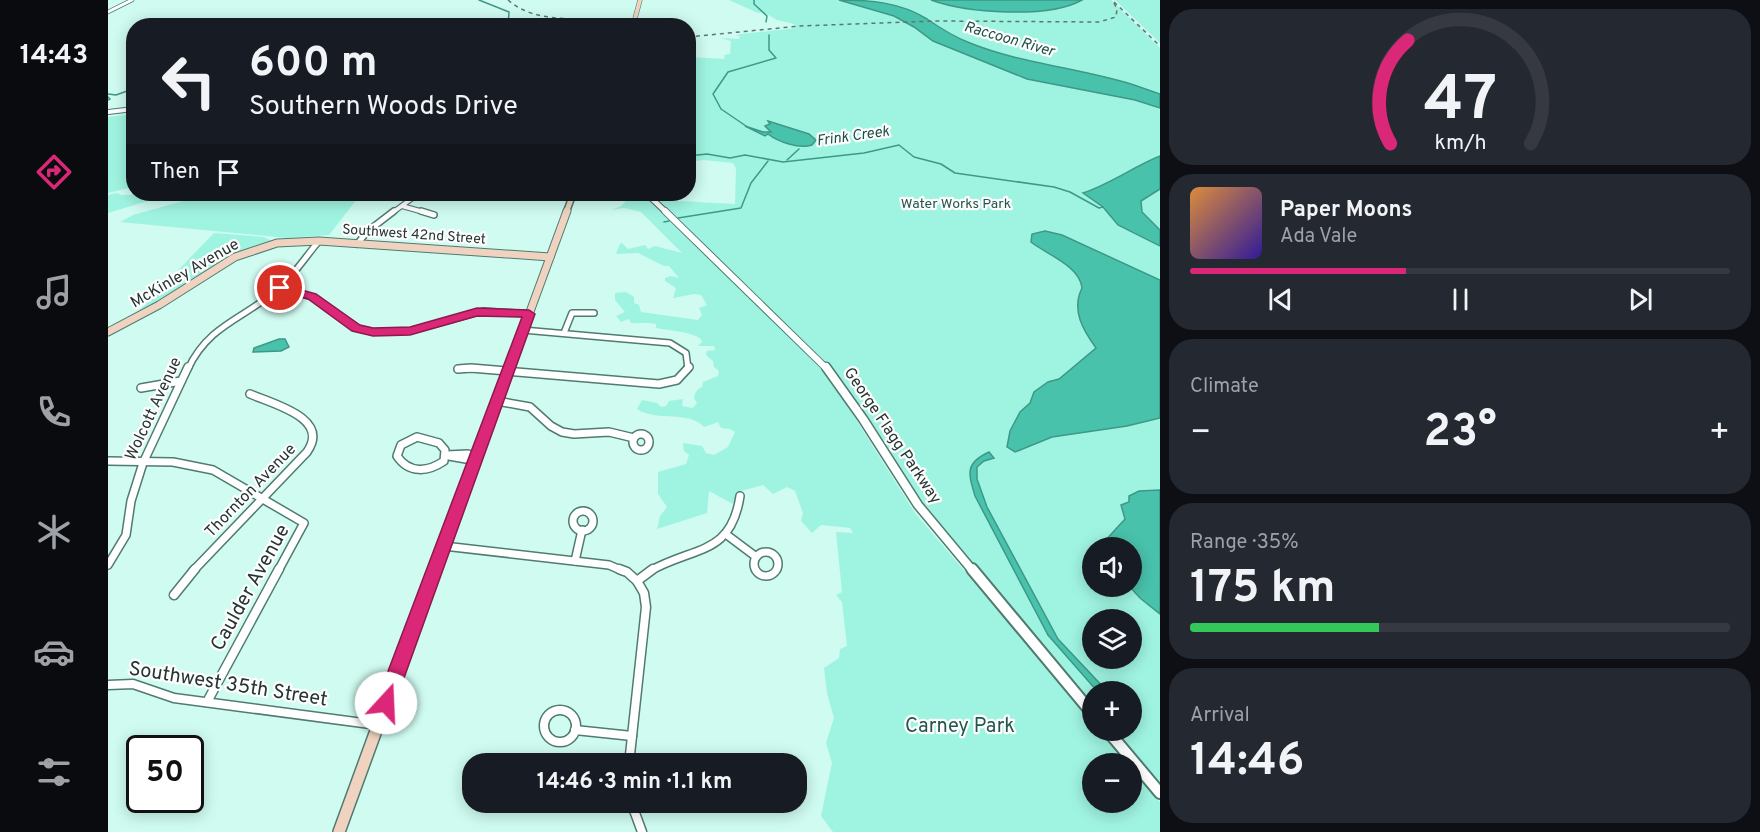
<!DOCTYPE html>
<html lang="en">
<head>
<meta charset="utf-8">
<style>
  :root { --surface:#171b24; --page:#242831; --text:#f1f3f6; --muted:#9ea1a6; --line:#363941; --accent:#db2777 }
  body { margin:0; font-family:Overpass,sans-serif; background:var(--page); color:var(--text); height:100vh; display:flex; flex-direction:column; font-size:22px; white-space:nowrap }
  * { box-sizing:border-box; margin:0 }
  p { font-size:20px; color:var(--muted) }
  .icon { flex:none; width:33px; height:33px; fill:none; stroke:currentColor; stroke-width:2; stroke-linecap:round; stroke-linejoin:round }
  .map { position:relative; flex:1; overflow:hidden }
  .panel { display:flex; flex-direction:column; gap:9px; padding:9px; background:#0d0f14; width:600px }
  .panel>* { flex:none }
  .guide { position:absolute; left:18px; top:18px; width:570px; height:183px; border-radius:24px; box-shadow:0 3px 15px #0003; background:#171b24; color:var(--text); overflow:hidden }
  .controls { position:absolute; left:974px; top:537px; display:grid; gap:12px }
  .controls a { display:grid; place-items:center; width:60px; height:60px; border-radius:50%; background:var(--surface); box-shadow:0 3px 15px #0003; font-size:30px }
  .speed { position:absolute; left:18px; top:735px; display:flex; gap:12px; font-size:30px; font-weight:700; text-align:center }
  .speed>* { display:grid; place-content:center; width:78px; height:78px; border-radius:50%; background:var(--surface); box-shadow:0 3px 15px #0003; line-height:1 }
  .speed .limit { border:3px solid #111; border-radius:9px; background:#fff; color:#111 }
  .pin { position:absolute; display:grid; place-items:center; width:51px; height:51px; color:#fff; margin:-26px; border:3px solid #fff; border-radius:50%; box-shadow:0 2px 6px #0007 }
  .me { position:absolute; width:66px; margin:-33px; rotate:20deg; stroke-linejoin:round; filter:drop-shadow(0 0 4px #0008) }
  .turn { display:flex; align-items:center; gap:21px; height:126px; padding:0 24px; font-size:27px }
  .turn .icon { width:78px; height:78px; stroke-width:2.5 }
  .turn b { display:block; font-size:42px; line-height:51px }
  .then { display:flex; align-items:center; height:57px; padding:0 24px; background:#0003; gap:12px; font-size:22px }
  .big { font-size:45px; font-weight:700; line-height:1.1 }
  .panel .card { flex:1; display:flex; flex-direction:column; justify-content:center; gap:9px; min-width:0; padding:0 21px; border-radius:24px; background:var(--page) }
  .panel .dial { align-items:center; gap:0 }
  .dial svg { height:156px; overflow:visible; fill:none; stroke:var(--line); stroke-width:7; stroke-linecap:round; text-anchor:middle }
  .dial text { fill:var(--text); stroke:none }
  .song { display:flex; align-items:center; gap:18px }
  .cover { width:72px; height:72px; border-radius:9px; background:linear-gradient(135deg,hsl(30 70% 55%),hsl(250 70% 35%)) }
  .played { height:6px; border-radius:3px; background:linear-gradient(90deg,var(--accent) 40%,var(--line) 40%) }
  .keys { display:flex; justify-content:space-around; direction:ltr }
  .heat { display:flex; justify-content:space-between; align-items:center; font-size:33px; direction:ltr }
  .charge { height:9px; border-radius:4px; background:linear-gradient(90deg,#34c759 35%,var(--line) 0) }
  .trip { position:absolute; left:354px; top:753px; width:345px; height:60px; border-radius:24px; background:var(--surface); box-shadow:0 3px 15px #0003; font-weight:700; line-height:60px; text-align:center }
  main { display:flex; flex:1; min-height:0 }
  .menu { display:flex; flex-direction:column; width:108px; justify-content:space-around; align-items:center; background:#090b0e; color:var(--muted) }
  .menu .icon { width:42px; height:42px }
  .menu .current { color:var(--accent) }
  .menu b { font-size:27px; color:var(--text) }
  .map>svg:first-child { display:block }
  .green { fill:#9ff4e1; fill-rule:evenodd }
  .water { fill:#49c2ac; stroke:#3e9887; stroke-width:1.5 }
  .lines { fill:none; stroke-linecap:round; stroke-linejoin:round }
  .stream { stroke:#3e9887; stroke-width:1.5 }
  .minor-far4-casing { stroke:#517a70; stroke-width:4.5 }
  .minor-far3-casing { stroke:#517a70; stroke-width:6 }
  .minor-far2-casing { stroke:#517a70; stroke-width:8 }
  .minor-far1-casing { stroke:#517a70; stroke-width:10 }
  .minor-casing { stroke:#517a70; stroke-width:11 }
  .tertiary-far3-casing { stroke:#517a70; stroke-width:7 }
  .tertiary-far2-casing { stroke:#517a70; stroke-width:8 }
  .tertiary-far1-casing { stroke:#517a70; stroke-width:11 }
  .tertiary-casing { stroke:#517a70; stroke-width:14 }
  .secondary-far4-casing { stroke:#517a70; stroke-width:5 }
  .secondary-far3-casing { stroke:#517a70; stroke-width:8 }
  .secondary-far2-casing { stroke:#517a70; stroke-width:9 }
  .secondary-far1-casing { stroke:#517a70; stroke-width:12 }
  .secondary-casing { stroke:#517a70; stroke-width:14 }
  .minor-far4 { stroke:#fff; stroke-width:3 }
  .minor-far3 { stroke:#fff; stroke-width:4 }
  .minor-far2 { stroke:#fff; stroke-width:5 }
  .minor-far1 { stroke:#fff; stroke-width:7 }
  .minor { stroke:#fff; stroke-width:8 }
  .tertiary-far3 { stroke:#fff; stroke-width:4.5 }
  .tertiary-far2 { stroke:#fff; stroke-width:6 }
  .tertiary-far1 { stroke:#fff; stroke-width:8 }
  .tertiary { stroke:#fff; stroke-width:10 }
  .secondary-far4 { stroke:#efd3c0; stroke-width:4 }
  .secondary-far3 { stroke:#efd3c0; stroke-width:5 }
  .secondary-far2 { stroke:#efd3c0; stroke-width:7 }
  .secondary-far1 { stroke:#efd3c0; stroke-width:9 }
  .secondary { stroke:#efd3c0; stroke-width:11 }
  .rail { stroke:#5d7670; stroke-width:1.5; stroke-dasharray:4 4; stroke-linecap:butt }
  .route { fill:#db2777; stroke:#8e194d; stroke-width:1.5 }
  .labels { text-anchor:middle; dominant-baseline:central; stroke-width:4.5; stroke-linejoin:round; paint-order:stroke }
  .far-park-label { font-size:14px; fill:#24564c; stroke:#fdfdfd }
  .far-street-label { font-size:14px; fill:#253632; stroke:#fdfdfd }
  .far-water-label { font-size:15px; font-style:italic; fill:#1e5147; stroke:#fdfdfd }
  .street-label { font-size:16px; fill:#253632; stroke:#fdfdfd }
  .near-street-label { font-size:20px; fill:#253632; stroke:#fdfdfd }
  .near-park-label { font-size:20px; fill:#24564c; stroke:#fdfdfd }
</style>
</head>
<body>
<main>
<nav class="menu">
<b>14:43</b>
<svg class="icon current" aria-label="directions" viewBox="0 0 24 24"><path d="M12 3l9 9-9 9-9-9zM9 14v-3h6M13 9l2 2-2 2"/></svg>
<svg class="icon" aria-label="music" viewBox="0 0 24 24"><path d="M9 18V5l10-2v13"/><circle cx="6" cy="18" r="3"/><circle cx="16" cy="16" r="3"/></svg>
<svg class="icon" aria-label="phone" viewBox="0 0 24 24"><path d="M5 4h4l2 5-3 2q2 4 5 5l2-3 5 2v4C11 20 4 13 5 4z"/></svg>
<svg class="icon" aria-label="climate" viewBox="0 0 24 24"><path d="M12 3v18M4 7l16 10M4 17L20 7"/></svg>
<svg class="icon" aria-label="car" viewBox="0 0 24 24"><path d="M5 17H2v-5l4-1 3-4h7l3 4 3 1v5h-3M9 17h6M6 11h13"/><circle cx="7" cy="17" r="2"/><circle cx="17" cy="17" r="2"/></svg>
<svg class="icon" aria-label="filters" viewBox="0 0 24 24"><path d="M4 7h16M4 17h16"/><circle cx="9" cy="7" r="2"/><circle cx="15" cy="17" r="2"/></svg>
</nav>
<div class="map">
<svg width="1052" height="832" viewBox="0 0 1052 832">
  <rect width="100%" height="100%" fill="#cffbf0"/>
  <g class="green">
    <path d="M621,0h382l49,48v739l-48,-56 19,-1v-38h-39v15l-179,-214 -80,-121 -13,-15 -161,-157 76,4 1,-36 -3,-5 -30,-3 -14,2v-105l36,2 -1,-4 6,-1 1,-13 -10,-3 18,1 1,-3h-4l4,-2 56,-6 -2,-4 -17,-4 -14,-8 -5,1zM984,548h39v38h-39zM984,620h39v38h-39z"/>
    <path d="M1007,0h45v43z"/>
    <path d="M25,114v73l-25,6v-76z"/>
    <path d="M8,193l5,2 50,-1 -63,19v-18z"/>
    <path d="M100,194h153l-32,41 -42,3 -167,-16 13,-7z"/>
    <path d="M519,194h17l164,160 25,29 82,130 177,207v10l8,1 28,32 -36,1v38h39v-35l29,35v30h-327l-12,-16 11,-53 -6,-20 8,-25 -7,-25 -3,-25 15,-10 1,-9 7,-3 -5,-44 -6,-7 6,-3 -6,-60 17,1 -3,-5 -29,-3 -9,8 -11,-12 2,-8 -8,-22 -8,-4 -14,7 -10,-9 -26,7 -4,12 -24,-13 -2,22 -50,16 3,-13 7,-9 -9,-13v-22l28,-8 3,-9 -5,-4 -1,-8 19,3 4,7 8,2 14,-8 7,-15 -5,-3 -9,-1 -3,-6 -14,5c-15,-17 -48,-5 -67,-18l5,-9 15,3 4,4 5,-1 3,-5 14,-2 -1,7 11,2 4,-5 -3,-5c1,-5 3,-9 8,-11l1,-5 15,-6 1,-5 -5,-4 -1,-6 -7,-6 1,-4 8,-1 -1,-4h-16l4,-4 -1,-3c-12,-8 -30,-8 -45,-11v-4c-8,-2 -16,0 -25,-1l-2,-4 -8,3 -5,-6 9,-4 -10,-12v-7l11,-1 8,5v6l5,2 2,7 57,8 4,-5 -3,-7 8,-3 -6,-10 -7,-1 -21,4 3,-10 -11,-7v-3l6,-2 8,2 -10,-12h-5l-26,-13 -22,1 4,-10 2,-1 6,6 17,-4 3,4 7,-3 27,7 -41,-41 -17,-4 -13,2 10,-4 6,-6z"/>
    <path d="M106,233l50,4 8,4 -26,11 -118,70z"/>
  </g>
  <g class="water">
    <path d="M731,0c31,0 61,2 88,19 13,9 27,18 43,24 52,21 110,25 164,42l26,9v14l-25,-8 -108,-21 -94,-38 -19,-14 -20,-11z"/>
    <path d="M823,0h151c-34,19 -115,13 -151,0z"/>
    <path d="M660,121l41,13 7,6 -4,5c-13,4 -34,-3 -44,-11l-3,2 -20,-10 18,6h8l-6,-6 5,-2z"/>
    <path d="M1052,156v33l-19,12 1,11 18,18v16l-42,-21 -15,-18 -20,-14c27,-9 50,-26 77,-37z"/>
    <path d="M937,231l17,4 98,45v138l-33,8 -75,11 -37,15 -8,-5 3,-16 10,-19 10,-9 4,-11 14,-10 11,-3 37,-31c-13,-18 -25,-38 -14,-60 -2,-22 -36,-34 -51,-46l1,-8z"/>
    <path d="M171,339h6l4,8 -8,4 -28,1 1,-4z"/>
    <path d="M881,452l5,6 -10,3 -7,6v12l10,28 71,132 49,52h-10l-49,-56 -73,-139c-7,-23 -10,-33 14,-44z"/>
    <path d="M1052,490v124l-20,-16 -10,-11 1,-39 -28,-1v-4l22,-24 -4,-14 8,-3v-6l10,-5z"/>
  </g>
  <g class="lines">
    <g class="stream">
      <path d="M371,0l30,12 -1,14"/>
      <path d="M646,0v4l13,12 -1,6"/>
      <path d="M0,94l8,1 14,-5 4,3"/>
      <path d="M0,97l2,2 -2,1"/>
      <path d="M638,126l-25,-17 -8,-15 15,-22 48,-14 -7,-8v-15"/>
      <path d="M580,156l19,-2 23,4 15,-3 38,7 81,-9 35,-8 15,12 27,7 14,9 99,14 16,5 29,16 4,-1"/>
      <path d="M679,160l12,-11"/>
      <path d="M570,218l63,-10 10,-25 17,-22"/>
      <path d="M556,222l5,-1"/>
    </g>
    <defs>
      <path id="minor-far4" d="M0,12l24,-12"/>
      <g id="minor-far3">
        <path d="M0,112l26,-3"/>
        <path d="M294,206l25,7"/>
        <path d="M284,213l26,-19"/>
      </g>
      <g id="minor-far2">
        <path d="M313,211l13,4"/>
        <path d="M249,244l11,-13 26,-20"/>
        <path d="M172,288l32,9 44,31 17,4 37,-1 73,-20 46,3"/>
        <path d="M415,330l147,13 16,10 2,16"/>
        <path d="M456,333l8,-20h22"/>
        <path d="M80,369c21,-46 61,-52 92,-82 15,-13 26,-31 39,-46"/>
        <path d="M356,369h13"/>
      </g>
      <g id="minor-far1">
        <path d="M350,369l13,-1 188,16 18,-4 12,-13"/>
        <path d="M33,388l40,-7"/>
        <path d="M389,401l33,6 21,19 11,6 12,2 35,-2 25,6"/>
        <circle cx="533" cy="442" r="8"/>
        <path d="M309,437l22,6 6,7 -1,11c-16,11 -35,13 -47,-5l4,-11z"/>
        <path d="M338,455l22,-1 8,4"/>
        <path d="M341,456l17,3 4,-2"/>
        <path d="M0,461l65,1 40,8 91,53 -26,48"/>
        <circle cx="475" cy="521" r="10"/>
        <path d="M619,535l28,21"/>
        <path d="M336,546l165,19 14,6"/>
        <circle cx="658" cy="564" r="12"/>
        <path d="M467,561l7,-31"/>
        <path d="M0,565l18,-30 5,-34 12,-38 45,-96"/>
        <path d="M85,571l114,-119c24,-34 -34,-48 -57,-58"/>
        <path d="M542,571c44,-25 81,-15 90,-75"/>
      </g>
      <g id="minor">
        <path d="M511,569l8,3 10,9"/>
        <path d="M66,595l21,-26"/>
        <path d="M0,685l25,-1 41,14 204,27"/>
        <path d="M99,702l72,-133"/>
        <circle cx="452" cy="726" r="16"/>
        <path d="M467,730l57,6"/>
        <path d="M521,764l17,-157 -2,-14 -7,-12 16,-12"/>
        <path d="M523,802l11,30"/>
      </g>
      <path id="tertiary-far3" d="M539,194l20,19"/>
      <path id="tertiary-far2" d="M557,211l162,158"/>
      <path id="tertiary-far1" d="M718,367l37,52 55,86 55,66"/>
      <g id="tertiary">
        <path d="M864,569l120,144"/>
        <path d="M999,730l53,63"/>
      </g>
      <path id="secondary-far4" d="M525,26l7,-26"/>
      <path id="secondary-far3" d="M458,213l7,-19"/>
      <g id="secondary-far2">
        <path d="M0,332l51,-27 76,-48 42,-14 42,-2 231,16"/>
        <path d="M401,369l58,-158"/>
      </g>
      <path id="secondary-far1" d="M327,571l75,-204"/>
      <path id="secondary" d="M231,832l96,-263"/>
    </defs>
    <use href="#minor-far4" class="minor-far4-casing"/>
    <use href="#minor-far3" class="minor-far3-casing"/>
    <use href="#minor-far2" class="minor-far2-casing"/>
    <use href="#minor-far1" class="minor-far1-casing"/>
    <use href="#minor" class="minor-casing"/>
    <use href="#tertiary-far3" class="tertiary-far3-casing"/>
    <use href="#tertiary-far2" class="tertiary-far2-casing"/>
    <use href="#tertiary-far1" class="tertiary-far1-casing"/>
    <use href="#tertiary" class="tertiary-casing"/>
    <use href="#secondary-far4" class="secondary-far4-casing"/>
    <use href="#secondary-far3" class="secondary-far3-casing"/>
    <use href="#secondary-far2" class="secondary-far2-casing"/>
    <use href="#secondary-far1" class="secondary-far1-casing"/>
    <use href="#secondary" class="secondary-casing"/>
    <use href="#minor-far4" class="minor-far4"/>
    <use href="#minor-far3" class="minor-far3"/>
    <use href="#minor-far2" class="minor-far2"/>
    <use href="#minor-far1" class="minor-far1"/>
    <use href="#minor" class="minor"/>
    <use href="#tertiary-far3" class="tertiary-far3"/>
    <use href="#tertiary-far2" class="tertiary-far2"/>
    <use href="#tertiary-far1" class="tertiary-far1"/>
    <use href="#tertiary" class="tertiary"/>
    <use href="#secondary-far4" class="secondary-far4"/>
    <use href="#secondary-far3" class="secondary-far3"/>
    <use href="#secondary-far2" class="secondary-far2"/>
    <use href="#secondary-far1" class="secondary-far1"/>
    <use href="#secondary" class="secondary"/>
    <g class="rail">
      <path d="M400,0c27,24 70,18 104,19 15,1 30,4 46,7"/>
      <path d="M1006,2l46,44"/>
      <path d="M580,37l112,-11 135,-5 164,1 17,-5 1,-8 -4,-8"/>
    </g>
  </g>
  <path class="route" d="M172,284l36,10 44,31 13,3 37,-1 67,-19 52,2 6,4 -140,389 -2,7 -7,3 -7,-3 -3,-7 146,-386 -45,-1 -67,19 -37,1 -21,-5 -44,-32 -32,-9v-5z"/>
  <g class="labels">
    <g class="far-park-label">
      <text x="848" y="204">Water Works Park</text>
    </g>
    <g class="far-street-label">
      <text transform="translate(306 235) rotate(4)">Southwest 42nd Street</text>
    </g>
    <g class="far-water-label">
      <text transform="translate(901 40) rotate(16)">Raccoon River</text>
      <text transform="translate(745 137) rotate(-8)">Frink Creek</text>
    </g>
    <g class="street-label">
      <text transform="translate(77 274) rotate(-30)">McKinley Avenue</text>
      <text transform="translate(46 409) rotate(-65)">Wolcott Avenue</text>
      <text transform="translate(784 436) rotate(56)">George Flagg Parkway</text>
      <text transform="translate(143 491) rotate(-46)">Thornton Avenue</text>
    </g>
    <g class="near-street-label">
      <text transform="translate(143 588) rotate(-61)">Caulder Avenue</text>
      <text transform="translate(120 685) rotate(9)">Southwest 35th Street</text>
    </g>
    <g class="near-park-label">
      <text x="852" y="727">Carney Park</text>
    </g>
  </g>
</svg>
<div class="controls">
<a><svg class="icon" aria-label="sound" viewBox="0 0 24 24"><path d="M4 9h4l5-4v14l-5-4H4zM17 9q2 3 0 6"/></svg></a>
<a><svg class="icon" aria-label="layers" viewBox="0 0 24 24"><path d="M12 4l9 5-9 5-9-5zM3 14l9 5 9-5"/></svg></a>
<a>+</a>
<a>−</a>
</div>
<div class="speed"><div class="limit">50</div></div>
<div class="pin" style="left:172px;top:288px;background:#d93025"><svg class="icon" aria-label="arrive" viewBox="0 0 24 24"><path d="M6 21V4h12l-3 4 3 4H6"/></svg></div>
<svg class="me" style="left:278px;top:703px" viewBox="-20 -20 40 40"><circle r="19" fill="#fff"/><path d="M0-13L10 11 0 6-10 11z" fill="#db2777"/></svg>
<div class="trip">14:46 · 3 min · 1.1 km</div>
<div class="guide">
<div class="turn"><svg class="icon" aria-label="left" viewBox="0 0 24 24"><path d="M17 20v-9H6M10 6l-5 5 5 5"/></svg><div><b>600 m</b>Southern Woods Drive</div></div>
<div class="then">Then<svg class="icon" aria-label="arrive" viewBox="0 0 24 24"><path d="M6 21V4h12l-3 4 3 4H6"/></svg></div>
</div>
</div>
<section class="panel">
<div class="card dial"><svg viewBox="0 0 100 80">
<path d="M14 69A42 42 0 1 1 86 69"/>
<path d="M14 69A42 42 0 0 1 23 16" stroke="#db2777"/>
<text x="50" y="56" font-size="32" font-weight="700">47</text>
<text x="50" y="72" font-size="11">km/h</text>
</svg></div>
<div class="card">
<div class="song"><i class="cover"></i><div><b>Paper Moons</b><p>Ada Vale</p></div></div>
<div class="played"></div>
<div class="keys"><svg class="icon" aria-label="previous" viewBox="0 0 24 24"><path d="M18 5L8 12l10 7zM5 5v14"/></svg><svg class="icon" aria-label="pause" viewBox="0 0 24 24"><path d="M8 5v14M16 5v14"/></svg><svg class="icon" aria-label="next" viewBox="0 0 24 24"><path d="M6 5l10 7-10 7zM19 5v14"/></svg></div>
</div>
<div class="card"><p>Climate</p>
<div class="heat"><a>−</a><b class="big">23°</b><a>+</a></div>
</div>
<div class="card"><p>Range · 35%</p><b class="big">175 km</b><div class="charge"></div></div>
<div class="card"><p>Arrival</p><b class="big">14:46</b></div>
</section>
</main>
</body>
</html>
